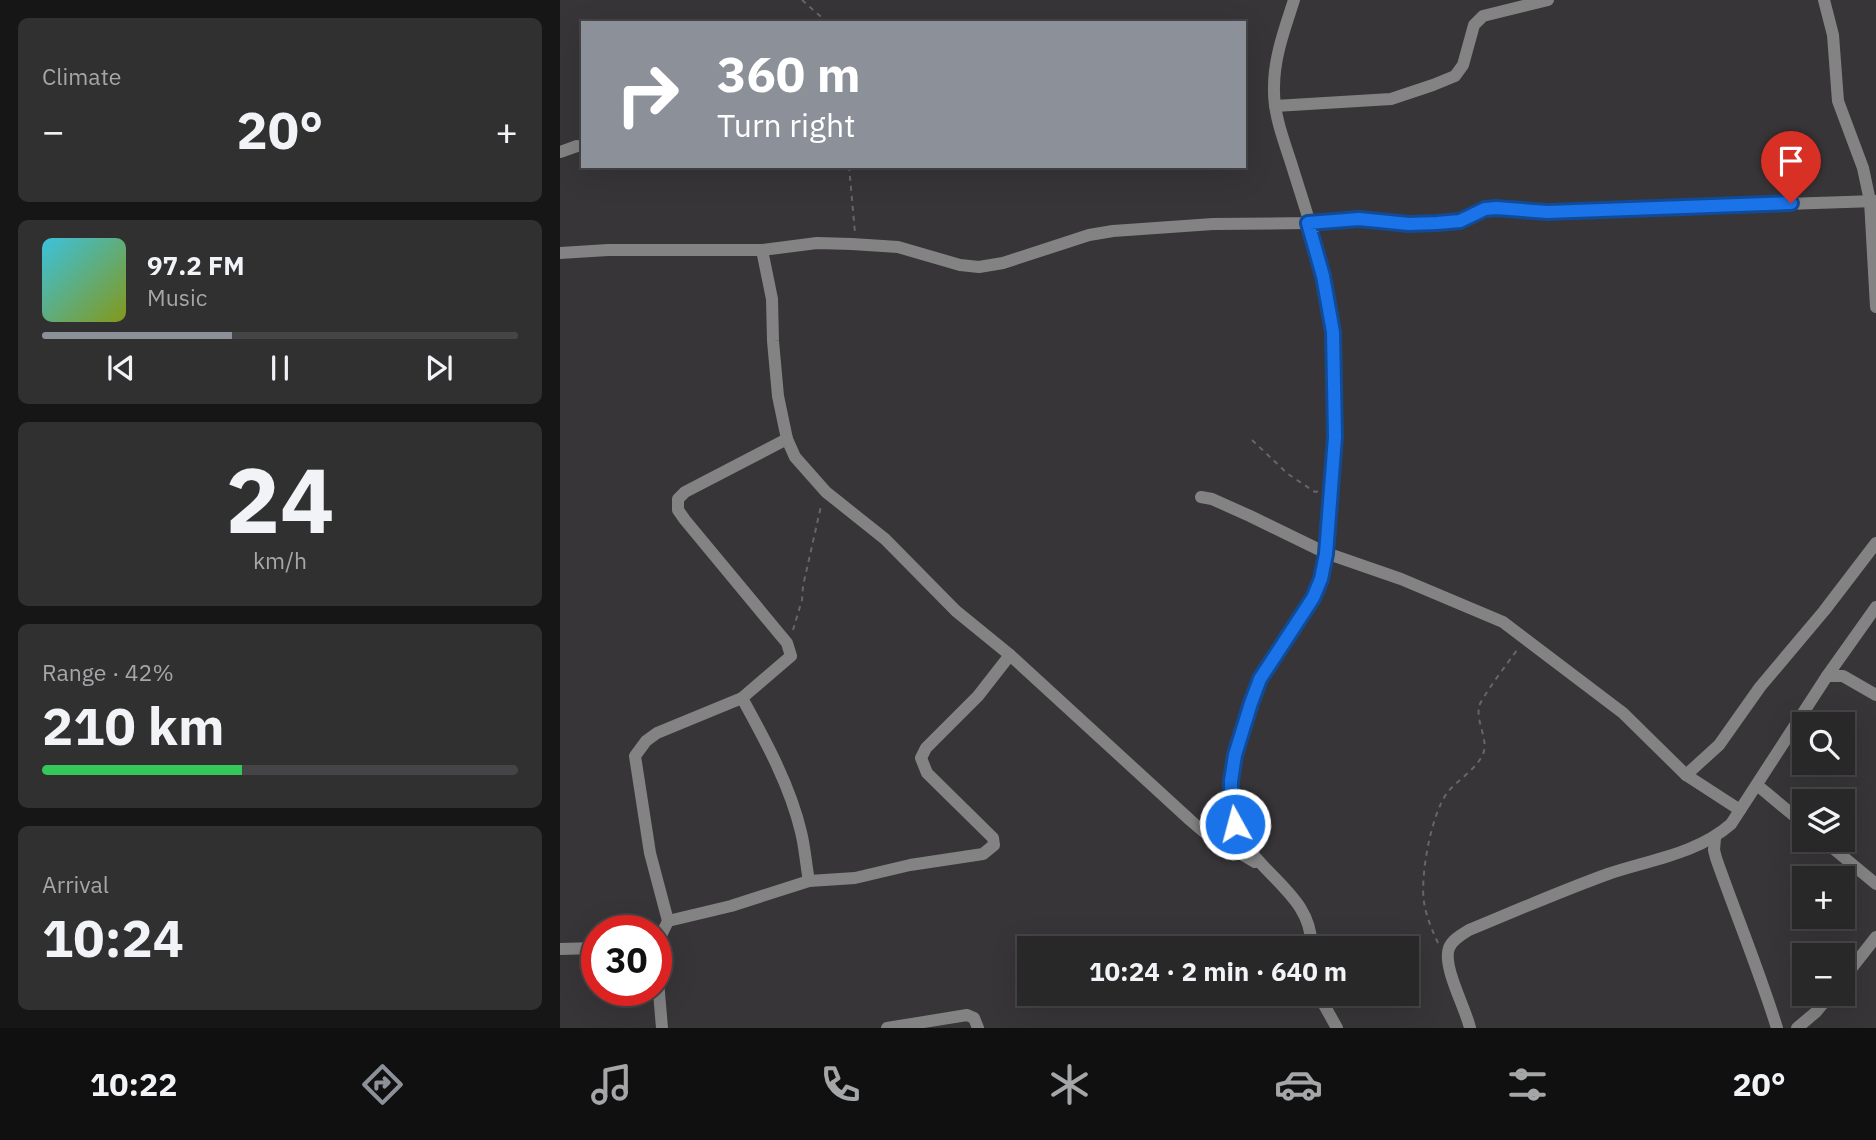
<!DOCTYPE html>
<html lang="en">
<head>
<meta charset="utf-8">
<style>
  :root { --surface:#292829; --page:#313031; --text:#f1f3f6; --muted:#a5a6a8; --line:#454446; --accent:#8c9099 }
  body { margin:0; font-family:"IBM Plex Sans",sans-serif; background:var(--page); color:var(--text); height:100vh; display:flex; flex-direction:column; font-size:26px; white-space:nowrap }
  * { box-sizing:border-box; margin:0 }
  p { font-size:23px; color:var(--muted) }
  .icon { flex:none; width:38px; height:38px; fill:none; stroke:currentColor; stroke-width:2; stroke-linecap:round; stroke-linejoin:round }
  .map { position:relative; flex:1; overflow:hidden }
  .panel { display:flex; flex-direction:column; gap:18px; padding:18px; background:#171617; width:560px }
  .panel>* { flex:none }
  .guide { position:absolute; left:21px; top:21px; width:665px; height:147px; border-radius:0px; box-shadow:0 7px 28px #0002,0 0 0 2px var(--line); background:#8c9099; color:#fff; overflow:hidden }
  .tools { position:absolute; left:1232px; top:712px; display:grid; gap:14px }
  .tools a { display:grid; place-items:center; width:63px; height:63px; border-radius:0px; background:var(--surface); box-shadow:0 7px 28px #0002,0 0 0 2px var(--line); font-size:35px }
  .speed { position:absolute; left:21px; top:915px; display:flex; gap:14px; font-size:35px; font-weight:700; text-align:center }
  .speed>* { display:grid; place-content:center; width:91px; height:91px; border-radius:50%; background:var(--surface); box-shadow:0 7px 28px #0002,0 0 0 2px var(--line); line-height:1 }
  .speed .limit { border:10px solid #d22; background:#fff; color:#111 }
  .pin { position:absolute; display:grid; place-items:center; width:60px; height:60px; color:#fff; margin:-72px -30px; border-radius:50% 50% 50% 0; rotate:-45deg; box-shadow:0 0 7px #0007 }
  .pin .icon { rotate:45deg }
  .me { position:absolute; width:77px; margin:-38px; rotate:353deg; stroke-linejoin:round; filter:drop-shadow(0 0 5px #0008) }
  .turn { display:flex; align-items:center; gap:24px; height:147px; padding:0 21px; font-size:32px }
  .turn .icon { width:91px; height:91px; stroke-width:2.5 }
  .turn b { display:block; font-size:49px; line-height:60px }
  .big { font-size:52px; font-weight:800; line-height:1.1 }
  .panel .card { flex:1; display:flex; flex-direction:column; justify-content:center; gap:10px; min-width:0; padding:0 24px; border-radius:10px; background:var(--page) }
  .panel .dial { align-items:center; gap:0 }
  .dial b { font-size:91px; line-height:1 }
  .song { display:flex; align-items:center; gap:21px }
  .cover { width:84px; height:84px; border-radius:10px; background:linear-gradient(135deg,hsl(190 70% 55%),hsl(70 70% 35%)) }
  .played { height:7px; border-radius:4px; background:linear-gradient(90deg,var(--accent) 40%,var(--line) 40%) }
  .keys { display:flex; justify-content:space-around; direction:ltr }
  .heat { display:flex; justify-content:space-between; align-items:center; font-size:38px; direction:ltr }
  .charge { height:10px; border-radius:5px; background:linear-gradient(90deg,#34c759 42%,var(--line) 0) }
  .trip { position:absolute; left:457px; top:936px; width:402px; height:70px; border-radius:0px; background:var(--surface); box-shadow:0 7px 28px #0002,0 0 0 2px var(--line); font-weight:800; line-height:70px; text-align:center }
  .tabs { display:flex; height:112px; justify-content:space-around; align-items:center; background:#101010; color:var(--muted) }
  .tabs .icon { width:49px; height:49px }
  .tabs .current { color:var(--accent) }
  .tabs b { font-size:32px; color:var(--text) }
  main { display:flex; flex:1; min-height:0 }
  .map>svg:first-child { display:block }
  .lines { fill:none; stroke-linecap:round; stroke-linejoin:round }
  .path { stroke:#676667; stroke-width:2; stroke-dasharray:5 5; stroke-linecap:butt }
  .minor { stroke:#848384; stroke-width:12 }
  .route-casing { stroke:#114b97; stroke-width:18 }
  .route { stroke:#1a73e8; stroke-width:12 }
</style>
</head>
<body>
<main>
<section class="panel">
<div class="card"><p>Climate</p>
<div class="heat"><a>−</a><b class="big">20°</b><a>+</a></div>
</div>
<div class="card">
<div class="song"><i class="cover"></i><div><b>97.2 FM</b><p>Music</p></div></div>
<div class="played"></div>
<div class="keys"><svg class="icon" aria-label="previous" viewBox="0 0 24 24"><path d="M18 5L8 12l10 7zM5 5v14"/></svg><svg class="icon" aria-label="pause" viewBox="0 0 24 24"><path d="M8 5v14M16 5v14"/></svg><svg class="icon" aria-label="next" viewBox="0 0 24 24"><path d="M6 5l10 7-10 7zM19 5v14"/></svg></div>
</div>
<div class="card dial"><b>24</b><p>km/h</p></div>
<div class="card"><p>Range · 42%</p><b class="big">210 km</b><div class="charge"></div></div>
<div class="card"><p>Arrival</p><b class="big">10:24</b></div>
</section>
<div class="map">
<svg width="1316" height="1028" viewBox="0 0 1316 1028">
  <rect width="100%" height="100%" fill="#373537"/>
  <g class="lines">
    <g class="path">
      <path d="M242,0l26,23"/>
      <path d="M289,166l6,67"/>
      <path d="M692,440l36,34 27,18 4,-1"/>
      <path d="M233,630l9,-30 1,-14 18,-80"/>
      <path d="M878,943c-6,-13 -12,-27 -14,-41 -4,-26 7,-87 23,-109 10,-13 29,-23 36,-39 6,-13 -7,-32 -4,-47 1,-8 31,-47 38,-57"/>
    </g>
    <g class="minor">
      <path d="M734,0c-9,28 -20,57 -20,87 -1,28 11,56 19,82 14,45 30,91 37,138 4,26 2,52 3,79 1,17 3,35 2,52 -1,39 -5,78 -9,116 -5,50 -44,82 -66,125 -17,32 -31,90 -29,127 4,61 84,81 80,142"/>
      <path d="M1264,0l9,35 5,66 25,67 7,33 6,106"/>
      <path d="M715,106l116,-7 42,-14 22,-9 8,-11 11,-40 9,-9 65,-16"/>
      <path d="M0,152l17,-6"/>
      <path d="M202,250l10,49 1,42 5,55 9,43 8,18 31,35 59,47 71,72 54,44 180,165 14,12 51,30"/>
      <path d="M0,253l48,-3h154l55,-7 35,1 46,3 62,18 19,2 24,-4 86,-28 24,-4 100,-7 96,-1 50,-4 50,5 29,-1 22,-2 25,-12 11,-2 51,5 329,-11"/>
      <path d="M641,497l11,2 38,17 76,37 75,26 102,43 120,91 63,62 54,35"/>
      <path d="M1267,676h16l33,19"/>
      <path d="M182,698c23,42 48,87 59,134 4,16 5,33 8,49"/>
      <path d="M1126,775l33,-30 41,-58 64,-76 52,-68"/>
      <path d="M1197,785l47,39"/>
      <path d="M1155,838l-1,12 2,8c20,57 43,112 61,170"/>
      <path d="M1263,840l53,44"/>
      <path d="M108,921l63,-15 78,-25 46,-3 55,-13 73,-11 11,-9 -1,-7 -66,-65 -6,-15 5,-10 52,-52 32,-41"/>
      <path d="M96,946l12,-25 -18,-68 -15,-97 11,-15 11,-8 85,-35 49,-42 -4,-13 -102,-123 -7,-10v-11l7,-7 102,-53"/>
      <path d="M0,949l37,-1"/>
      <path d="M96,957l6,71"/>
      <path d="M1283,979l33,-42"/>
      <path d="M758,994l19,34"/>
      <path d="M327,1028l80,-13 7,3 4,10"/>
      <path d="M910,1028c-4,-19 -28,-62 -21,-80 3,-8 12,-13 20,-18 46,-19 92,-39 139,-56 41,-14 89,-20 123,-50l96,-148 49,-69"/>
      <path d="M1237,1028l19,-16 15,-18"/>
    </g>
  </g>
  <g class="lines">
    <defs>
      <path id="route" d="M675,824l-4,-15v-28l4,-26 16,-52 9,-24 53,-81 8,-19 5,-25 9,-117 -2,-105 -10,-56 -15,-53 51,-4 50,5 28,-1 23,-2 25,-12 11,-1 51,4 244,-9"/>
    </defs>
    <use href="#route" class="route-casing"/>
    <use href="#route" class="route"/>
  </g>
</svg>
<div class="tools">
<a><svg class="icon" aria-label="search" viewBox="0 0 24 24"><circle cx="10" cy="10" r="6"/><path d="M15 15l6 6"/></svg></a>
<a><svg class="icon" aria-label="layers" viewBox="0 0 24 24"><path d="M12 4l9 5-9 5-9-5zM3 14l9 5 9-5"/></svg></a>
<a>+</a>
<a>−</a>
</div>
<div class="speed"><div class="limit">30</div></div>
<div class="pin" style="left:1231px;top:203px;background:#d93025"><svg class="icon" aria-label="arrive" viewBox="0 0 24 24"><path d="M6 21V4h12l-3 4 3 4H6"/></svg></div>
<svg class="me" style="left:675px;top:824px" viewBox="-20 -20 40 40"><circle r="17" fill="#1a73e8" stroke="#fff" stroke-width="3"/><path d="M0-11L8 9 0 5-8 9z" fill="#fff"/></svg>
<div class="trip">10:24 · 2 min · 640 m</div>
<div class="guide">
<div class="turn"><svg class="icon" aria-label="right" viewBox="0 0 24 24"><path d="M7 20v-9h11M14 6l5 5-5 5"/></svg><div><b>360 m</b>Turn right</div></div>
</div>
</div>
</main>
<nav class="tabs">
<b>10:22</b>
<svg class="icon current" aria-label="directions" viewBox="0 0 24 24"><path d="M12 3l9 9-9 9-9-9zM9 14v-3h6M13 9l2 2-2 2"/></svg>
<svg class="icon" aria-label="music" viewBox="0 0 24 24"><path d="M9 18V5l10-2v13"/><circle cx="6" cy="18" r="3"/><circle cx="16" cy="16" r="3"/></svg>
<svg class="icon" aria-label="phone" viewBox="0 0 24 24"><path d="M5 4h4l2 5-3 2q2 4 5 5l2-3 5 2v4C11 20 4 13 5 4z"/></svg>
<svg class="icon" aria-label="climate" viewBox="0 0 24 24"><path d="M12 3v18M4 7l16 10M4 17L20 7"/></svg>
<svg class="icon" aria-label="car" viewBox="0 0 24 24"><path d="M5 17H2v-5l4-1 3-4h7l3 4 3 1v5h-3M9 17h6M6 11h13"/><circle cx="7" cy="17" r="2"/><circle cx="17" cy="17" r="2"/></svg>
<svg class="icon" aria-label="filters" viewBox="0 0 24 24"><path d="M4 7h16M4 17h16"/><circle cx="9" cy="7" r="2"/><circle cx="15" cy="17" r="2"/></svg>
<b>20°</b>
</nav>
</body>
</html>
